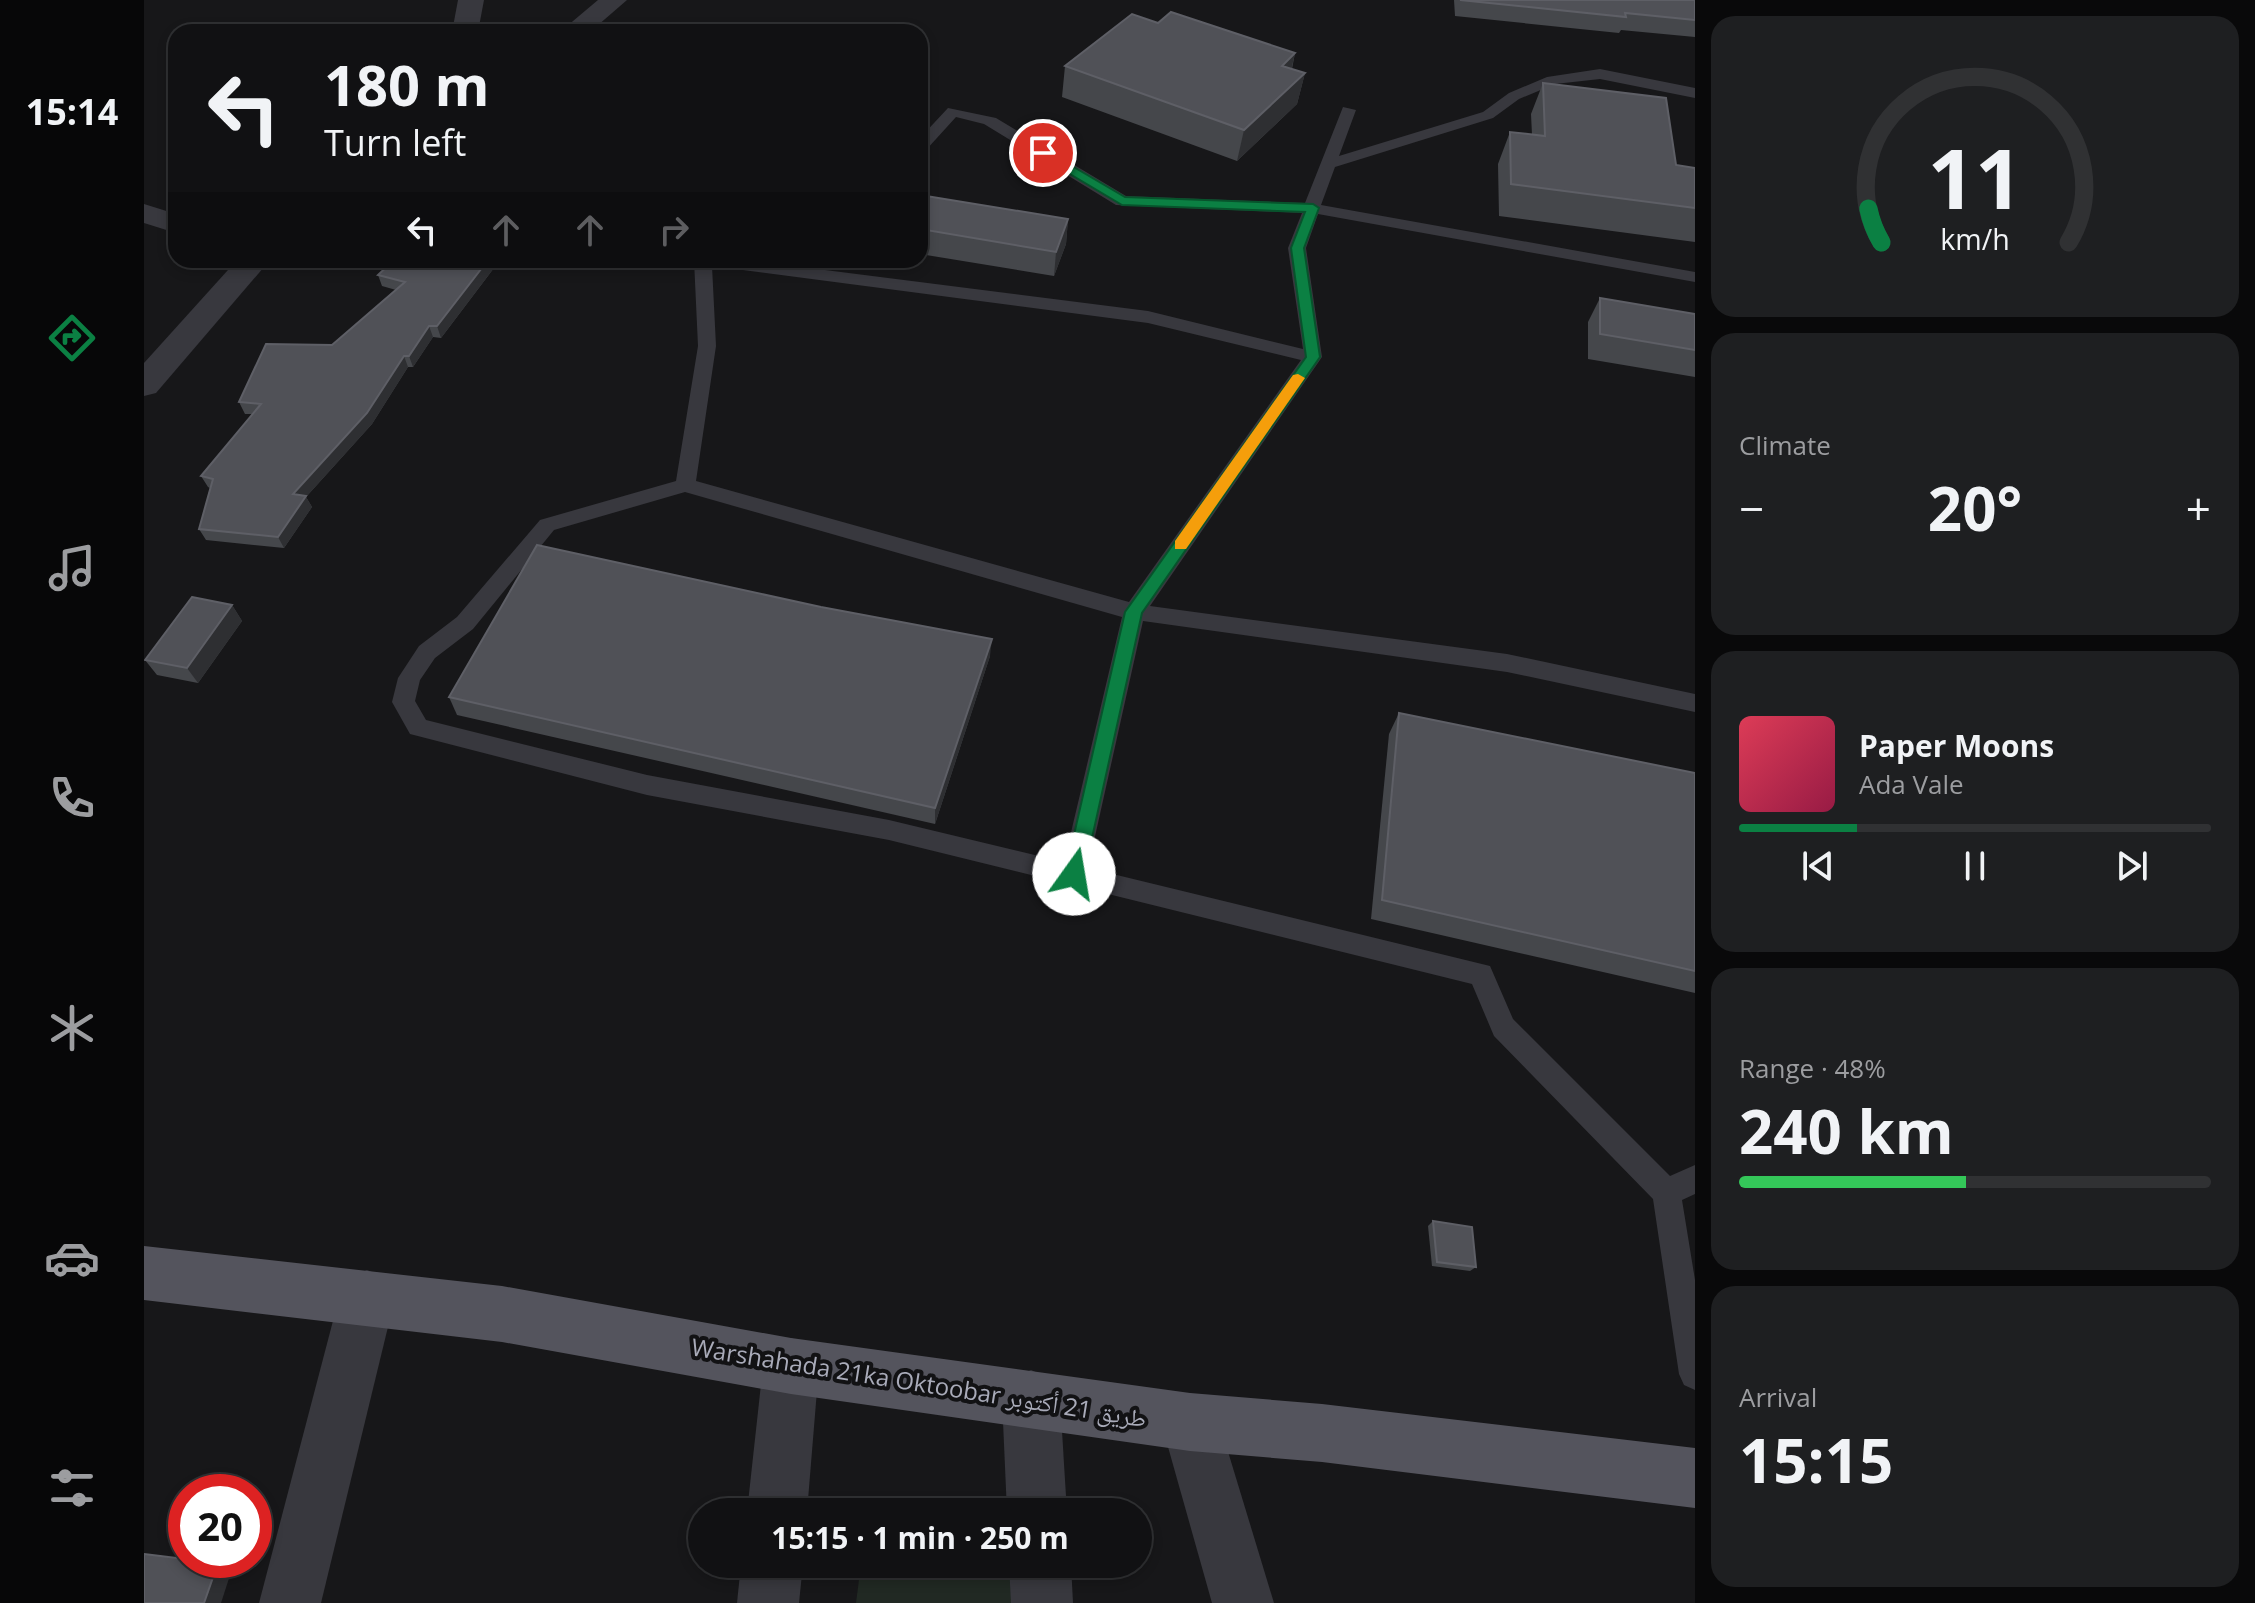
<!DOCTYPE html>
<html lang="en">
<head>
<meta charset="utf-8">
<style>
  :root { --surface:#111113; --page:#1e1f21; --text:#f1f3f6; --muted:#9c9da0; --line:#303133; --accent:#0b8043 }
  body { margin:0; font-family:"Open Sans","Noto Naskh Arabic",sans-serif; background:var(--page); color:var(--text); height:100vh; display:flex; flex-direction:column; font-size:30px; white-space:nowrap }
  * { box-sizing:border-box; margin:0 }
  p { font-size:26px; color:var(--muted) }
  .icon { flex:none; width:44px; height:44px; fill:none; stroke:currentColor; stroke-width:2; stroke-linecap:round; stroke-linejoin:round }
  .map { position:relative; flex:1; overflow:hidden }
  .details { display:flex; flex-direction:column; gap:16px; padding:16px; background:#09090a; width:560px }
  .details>* { flex:none }
  .top-card { position:absolute; left:24px; top:24px; width:760px; height:244px; border-radius:24px; box-shadow:0 4px 12px #0003,0 0 0 2px var(--line); background:#111113; color:var(--text); overflow:hidden }
  .speed { position:absolute; left:24px; top:1474px; display:flex; gap:16px; font-size:40px; font-weight:700; text-align:center }
  .speed>* { display:grid; place-content:center; width:104px; height:104px; border-radius:50%; background:var(--surface); box-shadow:0 4px 12px #0003,0 0 0 2px var(--line); line-height:1 }
  .speed .limit { border:12px solid #d22; background:#fff; color:#111 }
  .pin { position:absolute; display:grid; place-items:center; width:68px; height:68px; color:#fff; margin:-34px; border:4px solid #fff; border-radius:50%; box-shadow:0 2px 8px #0007 }
  .me { position:absolute; width:88px; margin:-44px; rotate:13deg; stroke-linejoin:round; filter:drop-shadow(0 0 6px #0008) }
  .turn { display:flex; align-items:center; gap:28px; height:168px; padding:0 24px; font-size:36px }
  .turn .icon { width:104px; height:104px; stroke-width:2.5 }
  .turn b { display:block; font-size:56px; line-height:68px }
  .lanes { display:flex; align-items:center; height:76px; padding:0 24px; background:#0003; justify-content:center; gap:40px; direction:ltr }
  .lanes .off { opacity:.35 }
  .big { font-size:60px; font-weight:700; line-height:1.1 }
  .details .tile { flex:1; display:flex; flex-direction:column; justify-content:center; gap:12px; min-width:0; padding:0 28px; border-radius:24px; background:var(--page) }
  .details .dial { align-items:center; gap:0 }
  .dial svg { height:208px; overflow:visible; fill:none; stroke:var(--line); stroke-width:7; stroke-linecap:round; text-anchor:middle }
  .dial text { fill:var(--text); stroke:none }
  .song { display:flex; align-items:center; gap:24px }
  .cover { width:96px; height:96px; border-radius:12px; background:linear-gradient(135deg,hsl(350 70% 55%),hsl(340 70% 35%)) }
  .played { height:8px; border-radius:4px; background:linear-gradient(90deg,var(--accent) 25%,var(--line) 25%) }
  .keys { display:flex; justify-content:space-around; direction:ltr }
  .heat { display:flex; justify-content:space-between; align-items:center; font-size:44px; direction:ltr }
  .charge { height:12px; border-radius:6px; background:linear-gradient(90deg,#34c759 48%,var(--line) 0) }
  .trip { position:absolute; left:544px; top:1498px; width:464px; height:80px; border-radius:40px; background:var(--surface); box-shadow:0 4px 12px #0003,0 0 0 2px var(--line); font-weight:700; line-height:80px; text-align:center }
  main { display:flex; flex:1; min-height:0 }
  .tab-bar { display:flex; flex-direction:column; width:144px; justify-content:space-around; align-items:center; background:#070708; color:var(--muted) }
  .tab-bar .icon { width:56px; height:56px }
  .tab-bar .on { color:var(--accent) }
  .tab-bar b { font-size:36px; color:var(--text) }
  .map>svg:first-child { display:block }
  .green { fill:#212923 }
  .lines { fill:none; stroke-linecap:round; stroke-linejoin:round }
  .lane { fill:#38383e; fill-rule:evenodd }
  .street { fill:#38383e; fill-rule:evenodd }
  .primary { fill:#54545d; fill-rule:evenodd }
  .wall { fill:#45474b }
  .shaded-wall { fill:#2e2f32 }
  .building { fill:#505157; stroke:#5e5f66; stroke-width:2 }
  .route { fill:#0b8043; stroke:#07532c; stroke-width:2 }
  .slow { fill:#f59e0b }
  .labels { text-anchor:middle; dominant-baseline:central; stroke-width:8; stroke-linejoin:round; paint-order:stroke }
  .near-street-label { font-size:24px; fill:#a9abb9; stroke:#121214 }
</style>
</head>
<body>
<main>
<nav class="tab-bar">
<b>15:14</b>
<svg class="icon on" aria-label="directions" viewBox="0 0 24 24"><path d="M12 3l9 9-9 9-9-9zM9 14v-3h6M13 9l2 2-2 2"/></svg>
<svg class="icon" aria-label="music" viewBox="0 0 24 24"><path d="M9 18V5l10-2v13"/><circle cx="6" cy="18" r="3"/><circle cx="16" cy="16" r="3"/></svg>
<svg class="icon" aria-label="phone" viewBox="0 0 24 24"><path d="M5 4h4l2 5-3 2q2 4 5 5l2-3 5 2v4C11 20 4 13 5 4z"/></svg>
<svg class="icon" aria-label="climate" viewBox="0 0 24 24"><path d="M12 3v18M4 7l16 10M4 17L20 7"/></svg>
<svg class="icon" aria-label="car" viewBox="0 0 24 24"><path d="M5 17H2v-5l4-1 3-4h7l3 4 3 1v5h-3M9 17h6M6 11h13"/><circle cx="7" cy="17" r="2"/><circle cx="17" cy="17" r="2"/></svg>
<svg class="icon" aria-label="filters" viewBox="0 0 24 24"><path d="M4 7h16M4 17h16"/><circle cx="9" cy="7" r="2"/><circle cx="15" cy="17" r="2"/></svg>
</nav>
<div class="map">
<svg width="1551" height="1603" viewBox="0 0 1551 1603">
  <rect width="100%" height="100%" fill="#171719"/>
  <path class="green" d="M717,1564h163l-2,39h-166z"/>
  <g class="lines">
    <path class="lane" d="M1456,69l95,19v10l-95,-19 -45,5 -36,15 -26,19 -158,49 -14,38 374,67v10l-377,-68 -12,34 16,109 -172,249 357,48 188,40v18l-188,-40 -364,-51 -55,247 402,98 23,53 157,157 25,-11v29l-13,6 13,80v110l-11,-5 -5,-11 -26,-175 -159,-163 -22,-52 -583,-144 -242,-45 -237,-61 -18,-32 6,-24 21,-32 38,-29 83,-97 136,-39 22,-135 -4,-86h53l401,51 155,38 -15,-101 14,-35 -186,-8 -132,-81 -28,-7 -30,33 -6,2v-14l28,-30 48,10 130,78 179,7 38,-96 13,3 -17,46 144,-44 26,-19 38,-16zM568,266l436,57 153,37 -172,242 -433,-121 20,-135zM541,492l437,125 -58,245 -175,-42 -242,-45 -221,-55 -11,-19 5,-21 15,-22 38,-29 81,-99z"/>
    <g class="street">
      <path d="M314,0h26l-6,32h-26z"/>
      <path d="M454,0h29l-37,32h-30z"/>
      <path d="M0,204l32,10v19l-32,-10z"/>
      <path d="M93,260h33l-114,133 -12,3v-33z"/>
      <path d="M223,1270l20,8 8,20 -74,305h-62l80,-305 8,-20z"/>
      <path d="M647,1338l20,8 8,20 -12,146h-60l16,-146 8,-20z"/>
      <path d="M887,1370l20,9 9,20 7,113h-60l-5,-113 9,-20z"/>
      <path d="M1046,1393l21,8 8,21 55,181h-62l-51,-181 8,-21z"/>
      <path d="M597,1564h62l-4,39h-62z"/>
      <path d="M865,1564h62l2,39h-62z"/>
    </g>
    <path class="primary" d="M0,1246l358,40 289,52 399,55 132,11 373,44v60l-373,-46 -132,-11 -399,-57 -289,-52 -358,-42z"/>
  </g>
  <g class="wall">
    <path d="M1310,0h241v37l-74,-7 -2,3 -164,-17z"/>
    <path d="M1014,23l137,30 -3,16 13,4 -8,31 -60,57 -175,-64 3,-31z"/>
    <path d="M1399,83l133,82 19,3v74l-196,-26 -1,-52 12,-32 22,3 -1,-21z"/>
    <path d="M776,195l148,24 -2,25 -12,32 -134,-22z"/>
    <path d="M356,260l-59,78 -8,-1 -20,30h-5l-36,57 -66,73 6,10 -28,41 -78,-8 -7,-11 11,-41 -2,-1 -7,-11 52,-62h-8l-6,-12 93,-57 64,-55 -14,-4 -4,-11z"/>
    <path d="M1456,298l95,16v63l-107,-18v-37z"/>
    <path d="M88,605l10,16 -44,62 -41,-8 -12,-15z"/>
    <path d="M846,656l-55,168 -478,-109 -8,-18z"/>
    <path d="M1255,713l296,60v220l-324,-74 18,-185z"/>
    <path d="M1289,1221l43,46 -6,4 -38,-5 -4,-40z"/>
  </g>
  <g class="shaded-wall">
    <path d="M1151,53l-7,31 -6,-18z"/>
    <path d="M1161,73l-8,31 -60,57 7,-31z"/>
    <path d="M924,219l-2,25 -12,32 2,-24z"/>
    <path d="M344,260h12l-59,78 -4,-12z"/>
    <path d="M285,326l4,11 -20,30 -4,-11z"/>
    <path d="M260,356l4,11 -36,57 -66,73 6,10 -28,41 -6,-11 15,-43z"/>
    <path d="M88,605l10,16 -44,62 -11,-15z"/>
    <path d="M848,639l-2,17 -55,168v-16z"/>
    <path d="M74,1563l15,3 -12,37h-17z"/>
  </g>
  <g class="building">
    <path d="M1316,0h235v20l-70,-7 1,4z"/>
    <path d="M1027,12l124,41 -13,13 23,7 -61,57 -179,-64 67,-52 26,9z"/>
    <path d="M1399,83l123,15 10,67 19,3v40l-184,-24 -1,-52 35,4z"/>
    <path d="M776,195l148,24 -12,33 -136,-23z"/>
    <path d="M250,260h94l-51,66h-8l-20,30h-5l-37,57 -74,81 13,2 -28,41 -79,-8 14,-50 -12,-3 60,-72 -22,-2 27,-58 66,1 73,-63 -27,-7z"/>
    <path d="M1456,298l95,16v36l-95,-16z"/>
    <path d="M393,545l284,62 171,32 -57,169 -486,-111z"/>
    <path d="M48,597l40,8 -45,63 -42,-8z"/>
    <path d="M1255,713l296,60v198l-313,-71z"/>
    <path d="M1289,1221l39,6 4,40 -39,-5z"/>
    <path d="M0,1554l74,9 -14,40h-60z"/>
  </g>
  <path class="route" d="M899,149l82,48 188,7 6,4 -15,40 16,109 -178,256 -58,261 -10,9 -9,-9 60,-262 181,-255 -15,-109 14,-36 -183,-7 -84,-50 -1,-2z"/>
  <path class="slow" d="M1154,374l7,4 -119,171h-11v-8l118,-166z"/>
  <g class="labels">
    <g class="near-street-label">
      <text transform="translate(775 1382) rotate(9)">Warshahada 21ka Oktoobar طريق 21 أكتوبر</text>
    </g>
  </g>
</svg>
<div class="speed"><div class="limit">20</div></div>
<div class="pin" style="left:899px;top:153px;background:#d93025"><svg class="icon" aria-label="arrive" viewBox="0 0 24 24"><path d="M6 21V4h12l-3 4 3 4H6"/></svg></div>
<svg class="me" style="left:930px;top:874px" viewBox="-20 -20 40 40"><circle r="19" fill="#fff"/><path d="M0-13L10 11 0 6-10 11z" fill="#0b8043"/></svg>
<div class="trip">15:15 · 1 min · 250 m</div>
<div class="top-card">
<div class="turn"><svg class="icon" aria-label="left" viewBox="0 0 24 24"><path d="M17 20v-9H6M10 6l-5 5 5 5"/></svg><div><b>180 m</b>Turn left</div></div>
<div class="lanes"><svg class="icon" aria-label="left" viewBox="0 0 24 24"><path d="M17 20v-9H6M10 6l-5 5 5 5"/></svg><svg class="icon off" aria-label="ahead" viewBox="0 0 24 24"><path d="M12 20V5M6 11l6-6 6 6"/></svg><svg class="icon off" aria-label="ahead" viewBox="0 0 24 24"><path d="M12 20V5M6 11l6-6 6 6"/></svg><svg class="icon off" aria-label="right" viewBox="0 0 24 24"><path d="M7 20v-9h11M14 6l5 5-5 5"/></svg></div>
</div>
</div>
<section class="details">
<div class="tile dial"><svg viewBox="0 0 100 80">
<path d="M14 69A42 42 0 1 1 86 69"/>
<path d="M14 69A42 42 0 0 1 9 56" stroke="#0b8043"/>
<text x="50" y="56" font-size="32" font-weight="700">11</text>
<text x="50" y="72" font-size="11">km/h</text>
</svg></div>
<div class="tile"><p>Climate</p>
<div class="heat"><a>−</a><b class="big">20°</b><a>+</a></div>
</div>
<div class="tile">
<div class="song"><i class="cover"></i><div><b>Paper Moons</b><p>Ada Vale</p></div></div>
<div class="played"></div>
<div class="keys"><svg class="icon" aria-label="previous" viewBox="0 0 24 24"><path d="M18 5L8 12l10 7zM5 5v14"/></svg><svg class="icon" aria-label="pause" viewBox="0 0 24 24"><path d="M8 5v14M16 5v14"/></svg><svg class="icon" aria-label="next" viewBox="0 0 24 24"><path d="M6 5l10 7-10 7zM19 5v14"/></svg></div>
</div>
<div class="tile"><p>Range · 48%</p><b class="big">240 km</b><div class="charge"></div></div>
<div class="tile"><p>Arrival</p><b class="big">15:15</b></div>
</section>
</main>
</body>
</html>
